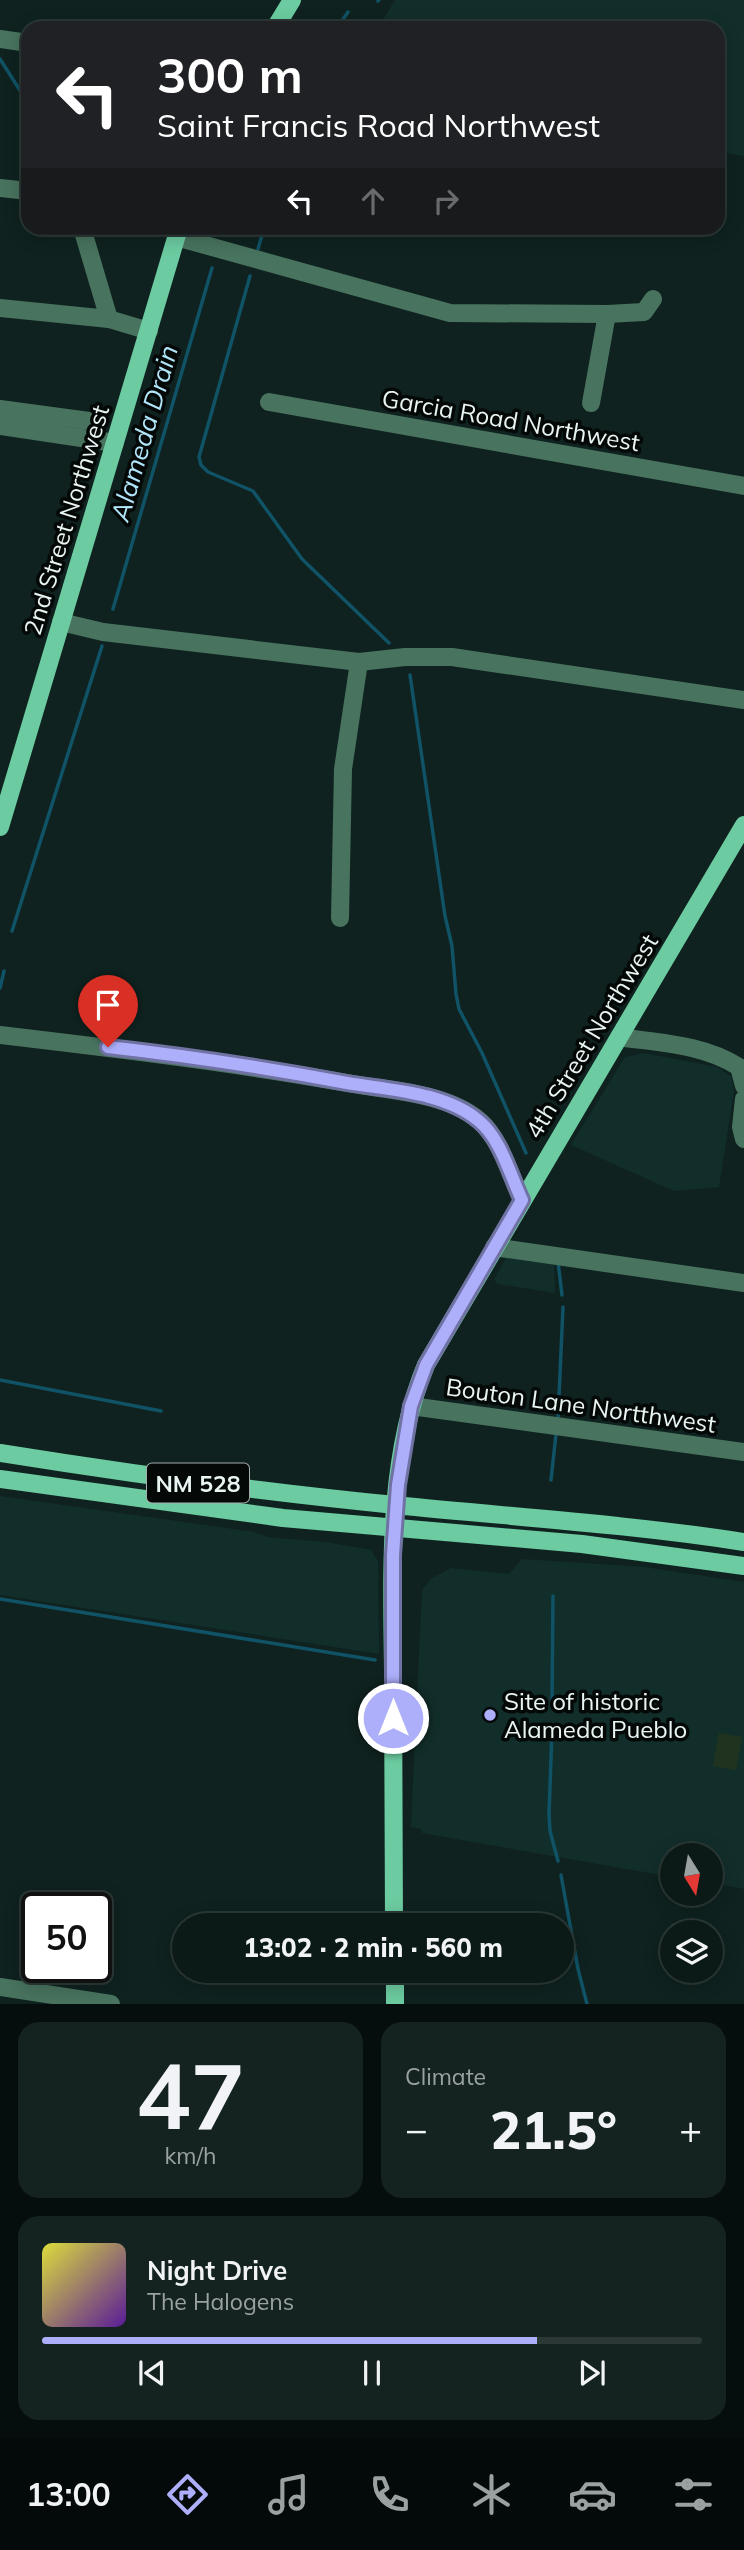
<!DOCTYPE html>
<html lang="en">
<head>
<meta charset="utf-8">
<style>
  :root { --surface:#0b1a17; --page:#142320; --text:#f1f3f6; --muted:#9aa1a1; --line:#2b3836; --accent:#adaffb }
  body { margin:0; font-family:Mulish,sans-serif; background:var(--page); color:var(--text); height:100vh; display:flex; flex-direction:column; font-size:26px; white-space:nowrap }
  * { box-sizing:border-box; margin:0 }
  p { font-size:23px; color:var(--muted) }
  .icon { flex:none; width:38px; height:38px; fill:none; stroke:currentColor; stroke-width:2; stroke-linecap:round; stroke-linejoin:round }
  .map { position:relative; height:2004px; overflow:hidden }
  .side { display:flex; flex-direction:column; gap:18px; padding:18px; background:#060e0d; flex:1 }
  .side>* { flex:none }
  .top-card { position:absolute; left:21px; top:21px; width:704px; height:214px; border-radius:21px; box-shadow:0 4px 18px #0003,0 0 0 2px var(--line); background:#202124; color:#fff; overflow:hidden }
  .needle { width:46px; rotate:169deg }
  .buttons { position:absolute; left:660px; top:1843px; display:grid; gap:14px }
  .buttons a { display:grid; place-items:center; width:63px; height:63px; border-radius:50%; background:var(--surface); box-shadow:0 4px 18px #0003,0 0 0 2px var(--line); font-size:35px }
  .speed { position:absolute; left:21px; top:1892px; display:flex; gap:14px; font-size:35px; font-weight:700; text-align:center }
  .speed>* { display:grid; place-content:center; width:91px; height:91px; border-radius:50%; background:var(--surface); box-shadow:0 4px 18px #0003,0 0 0 2px var(--line); line-height:1 }
  .speed .limit { border:4px solid #111; border-radius:10px; background:#fff; color:#111 }
  .pin { position:absolute; display:grid; place-items:center; width:60px; height:60px; color:#fff; margin:-72px -30px; border-radius:50% 50% 50% 0; rotate:-45deg; box-shadow:0 0 7px #0007 }
  .pin .icon { rotate:45deg }
  .me { position:absolute; width:77px; margin:-38px; rotate:0deg; stroke-linejoin:round; filter:drop-shadow(0 0 5px #0008) }
  .turn { display:flex; align-items:center; gap:24px; height:147px; padding:0 21px; font-size:32px }
  .turn .icon { width:91px; height:91px; stroke-width:2.5 }
  .turn b { display:block; font-size:49px; line-height:60px }
  .lanes { display:flex; align-items:center; height:66px; padding:0 21px; background:#0003; justify-content:center; gap:35px; direction:ltr }
  .lanes .off { opacity:.35 }
  .big { font-size:52px; font-weight:800; line-height:1.1 }
  .side .tile { flex:1; display:flex; flex-direction:column; justify-content:center; gap:10px; min-width:0; padding:0 24px; border-radius:21px; background:var(--page) }
  .side .dial { align-items:center; gap:0 }
  .dial b { font-size:91px; line-height:1 }
  .song { display:flex; align-items:center; gap:21px }
  .cover { width:84px; height:84px; border-radius:10px; background:linear-gradient(135deg,hsl(60 70% 55%),hsl(270 70% 35%)) }
  .played { height:7px; border-radius:4px; background:linear-gradient(90deg,var(--accent) 75%,var(--line) 75%) }
  .keys { display:flex; justify-content:space-around; direction:ltr }
  .heat { display:flex; justify-content:space-between; align-items:center; font-size:38px; direction:ltr }
  .side .tiles { flex:1; display:grid; gap:18px; grid-template-columns:1fr 1fr }
  .tile:last-child { grid-column:span 2 }
  .trip { position:absolute; left:172px; top:1913px; width:402px; height:70px; border-radius:35px; background:var(--surface); box-shadow:0 4px 18px #0003,0 0 0 2px var(--line); font-weight:800; line-height:70px; text-align:center }
  .menu { display:flex; height:112px; justify-content:space-around; align-items:center; background:#040a09; color:var(--muted) }
  .menu .icon { width:49px; height:49px }
  .menu .selected { color:var(--accent) }
  .menu b { font-size:32px; color:var(--text) }
  .map>svg:first-child { display:block }
  .built { fill:#122e2a }
  .green { fill:#20331e }
  .lines { fill:none; stroke-linecap:round; stroke-linejoin:round }
  .stream { stroke:#105266; stroke-width:3.5 }
  .minor { stroke:#48735e; stroke-width:18 }
  .major { stroke:#6ccba0; stroke-width:18 }
  .route-casing { stroke:#7072a3; stroke-width:18 }
  .route { stroke:#adaffb; stroke-width:12 }
  .poi-dot { fill:#adaffb; stroke:#040908; stroke-width:2.5 }
  .labels { text-anchor:middle; dominant-baseline:central; stroke-width:7; stroke-linejoin:round; paint-order:stroke }
  .shield { fill:#040908; stroke:#a4aeac; stroke-width:2 }
  .shield-label { font-size:23px; font-weight:bold; fill:#e9f5f3 }
  .street-label { font-size:24px; fill:#e9f5f3; stroke:#040908 }
  .poi-label { font-size:24px; fill:#e9f5f3; stroke:#040908; text-anchor:start }
  .water-label { font-size:26px; font-style:italic; fill:#b2e6fa; stroke:#040908 }
</style>
</head>
<body>
<div class="map">
<svg width="744" height="2004" viewBox="0 0 744 2004">
  <rect width="100%" height="100%" fill="#0f221f"/>
  <g class="built">
    <path d="M395,0h349v156l-26,-4v-124h-340z"/>
    <path d="M644,1053l73,14 14,9 3,15 -15,96 -45,4 -103,-46 54,-88z"/>
    <path d="M509,1252l45,7 1,34 -57,-9 -4,-4z"/>
    <path d="M0,1496l255,36 12,5 59,5 45,8 7,11 1,93 -379,-59z"/>
    <path d="M522,1559l123,8 99,15v307l-33,-6 -1,-28h-38v22l-250,-44 -1,-4 -10,-2 11,-237 10,-12 19,-10 58,6z"/>
  </g>
  <path class="green" d="M719,1733l23,4 -6,33 -23,-4z"/>
  <g class="lines">
    <g class="stream">
      <path d="M378,1l1,-1"/>
      <path d="M337,28l11,-16"/>
      <path d="M364,28l4,-6"/>
      <path d="M0,59l28,44"/>
      <path d="M223,235l3,-7"/>
      <path d="M258,249l6,-21"/>
      <path d="M250,276l-51,181 2,8 7,7 45,19 49,68 87,84"/>
      <path d="M113,609l99,-341"/>
      <path d="M410,675l35,241 7,30 4,48 3,15 23,44 44,100"/>
      <path d="M12,931l90,-285"/>
      <path d="M0,988l4,-17"/>
      <path d="M558,1262l4,33"/>
      <path d="M0,1380l161,31"/>
      <path d="M558,1419l5,-112"/>
      <path d="M551,1480l5,-46"/>
      <path d="M0,1599l375,61"/>
      <path d="M552,1699l1,-103"/>
      <path d="M552,1730l-3,84 1,17 8,30"/>
      <path d="M561,1875l17,94 9,35"/>
    </g>
    <g class="minor">
      <path d="M0,39l28,4"/>
      <path d="M0,188l28,3"/>
      <path d="M82,228l27,91"/>
      <path d="M176,237l274,76 157,1 37,-2 9,-13"/>
      <path d="M0,308l109,11 40,12"/>
      <path d="M269,402l475,84"/>
      <path d="M591,403l16,-89"/>
      <path d="M0,409l89,12"/>
      <path d="M0,426l115,17"/>
      <path d="M61,622l42,10 256,30 46,-5h47l292,43"/>
      <path d="M340,918l3,-149 16,-107"/>
      <path d="M0,1035c118,14 236,28 353,49 40,7 94,9 127,37 21,19 30,54 42,79"/>
      <path d="M619,1037c40,6 85,7 120,30l5,19"/>
      <path d="M744,1099l-3,28 3,12"/>
      <path d="M494,1247l250,36"/>
      <path d="M411,1406l333,46"/>
      <path d="M0,1987l111,17"/>
    </g>
    <g class="major">
      <path d="M275,28l17,-28"/>
      <path d="M0,827l179,-599"/>
      <path d="M0,1453c131,21 263,39 395,52 117,12 233,19 349,37"/>
      <path d="M0,1479l283,39 299,26 162,22"/>
      <path d="M394,1925c-1,-85 -1,-170 -1,-255 -1,-99 -6,-212 33,-305l318,-540"/>
      <path d="M395,1970v34"/>
    </g>
  </g>
  <g class="lines">
    <defs>
      <path id="route" d="M108,1047c80,9 159,21 239,36 42,7 98,9 132,38 22,18 31,54 43,79l-96,165 -15,41 -13,79 -5,70v163"/>
    </defs>
    <use href="#route" class="route-casing"/>
    <use href="#route" class="route"/>
  </g>
  <circle class="poi-dot" cx="490" cy="1715" r="7"/>
  <g class="labels">
    <rect class="shield" x="147" y="1463.5" width="102" height="39" rx="5"/>
    <g class="shield-label">
      <text x="198" y="1483">NM 528</text>
    </g>
    <g class="street-label">
      <text transform="translate(511 420) rotate(10)">Garcia Road Northwest</text>
      <text transform="translate(66 520) rotate(-73)">2nd Street Northwest</text>
      <text transform="translate(591 1036) rotate(-59)">4th Street Northwest</text>
      <text transform="translate(581 1405) rotate(8)">Bouton Lane Nortthwest</text>
    </g>
    <g class="poi-label">
      <text x="504" y="1701">Site of historic<tspan x="504" dy="28">Alameda Pueblo</tspan></text>
    </g>
    <g class="water-label">
      <text transform="translate(144 433) rotate(-74)">Alameda Drain</text>
    </g>
  </g>
</svg>
<div class="buttons">
<a><svg class="needle" viewBox="-14 -14 28 28"><path d="M0-13l5 13h-10z" fill="#e53935"/><path d="M0 13l5-13h-10z" fill="#9aa1a1"/></svg></a>
<a><svg class="icon" aria-label="layers" viewBox="0 0 24 24"><path d="M12 4l9 5-9 5-9-5zM3 14l9 5 9-5"/></svg></a>
</div>
<div class="speed"><div class="limit">50</div></div>
<div class="pin" style="left:108px;top:1047px;background:#d93025"><svg class="icon" aria-label="arrive" viewBox="0 0 24 24"><path d="M6 21V4h12l-3 4 3 4H6"/></svg></div>
<svg class="me" style="left:393px;top:1718px" viewBox="-20 -20 40 40"><circle r="17" fill="#adaffb" stroke="#fff" stroke-width="3"/><path d="M0-11L8 9 0 5-8 9z" fill="#fff"/></svg>
<div class="trip">13:02 · 2 min · 560 m</div>
<div class="top-card">
<div class="turn"><svg class="icon" aria-label="left" viewBox="0 0 24 24"><path d="M17 20v-9H6M10 6l-5 5 5 5"/></svg><div><b>300 m</b>Saint Francis Road Northwest</div></div>
<div class="lanes"><svg class="icon" aria-label="left" viewBox="0 0 24 24"><path d="M17 20v-9H6M10 6l-5 5 5 5"/></svg><svg class="icon off" aria-label="ahead" viewBox="0 0 24 24"><path d="M12 20V5M6 11l6-6 6 6"/></svg><svg class="icon off" aria-label="right" viewBox="0 0 24 24"><path d="M7 20v-9h11M14 6l5 5-5 5"/></svg></div>
</div>
</div>
<section class="side">
<div class="tiles">
<div class="tile dial"><b>47</b><p>km/h</p></div>
<div class="tile"><p>Climate</p>
<div class="heat"><a>−</a><b class="big">21.5°</b><a>+</a></div>
</div>
<div class="tile">
<div class="song"><i class="cover"></i><div><b>Night Drive</b><p>The Halogens</p></div></div>
<div class="played"></div>
<div class="keys"><svg class="icon" aria-label="previous" viewBox="0 0 24 24"><path d="M18 5L8 12l10 7zM5 5v14"/></svg><svg class="icon" aria-label="pause" viewBox="0 0 24 24"><path d="M8 5v14M16 5v14"/></svg><svg class="icon" aria-label="next" viewBox="0 0 24 24"><path d="M6 5l10 7-10 7zM19 5v14"/></svg></div>
</div>
</div>
</section>
<nav class="menu">
<b>13:00</b>
<svg class="icon selected" aria-label="directions" viewBox="0 0 24 24"><path d="M12 3l9 9-9 9-9-9zM9 14v-3h6M13 9l2 2-2 2"/></svg>
<svg class="icon" aria-label="music" viewBox="0 0 24 24"><path d="M9 18V5l10-2v13"/><circle cx="6" cy="18" r="3"/><circle cx="16" cy="16" r="3"/></svg>
<svg class="icon" aria-label="phone" viewBox="0 0 24 24"><path d="M5 4h4l2 5-3 2q2 4 5 5l2-3 5 2v4C11 20 4 13 5 4z"/></svg>
<svg class="icon" aria-label="climate" viewBox="0 0 24 24"><path d="M12 3v18M4 7l16 10M4 17L20 7"/></svg>
<svg class="icon" aria-label="car" viewBox="0 0 24 24"><path d="M5 17H2v-5l4-1 3-4h7l3 4 3 1v5h-3M9 17h6M6 11h13"/><circle cx="7" cy="17" r="2"/><circle cx="17" cy="17" r="2"/></svg>
<svg class="icon" aria-label="filters" viewBox="0 0 24 24"><path d="M4 7h16M4 17h16"/><circle cx="9" cy="7" r="2"/><circle cx="15" cy="17" r="2"/></svg>
</nav>
</body>
</html>
